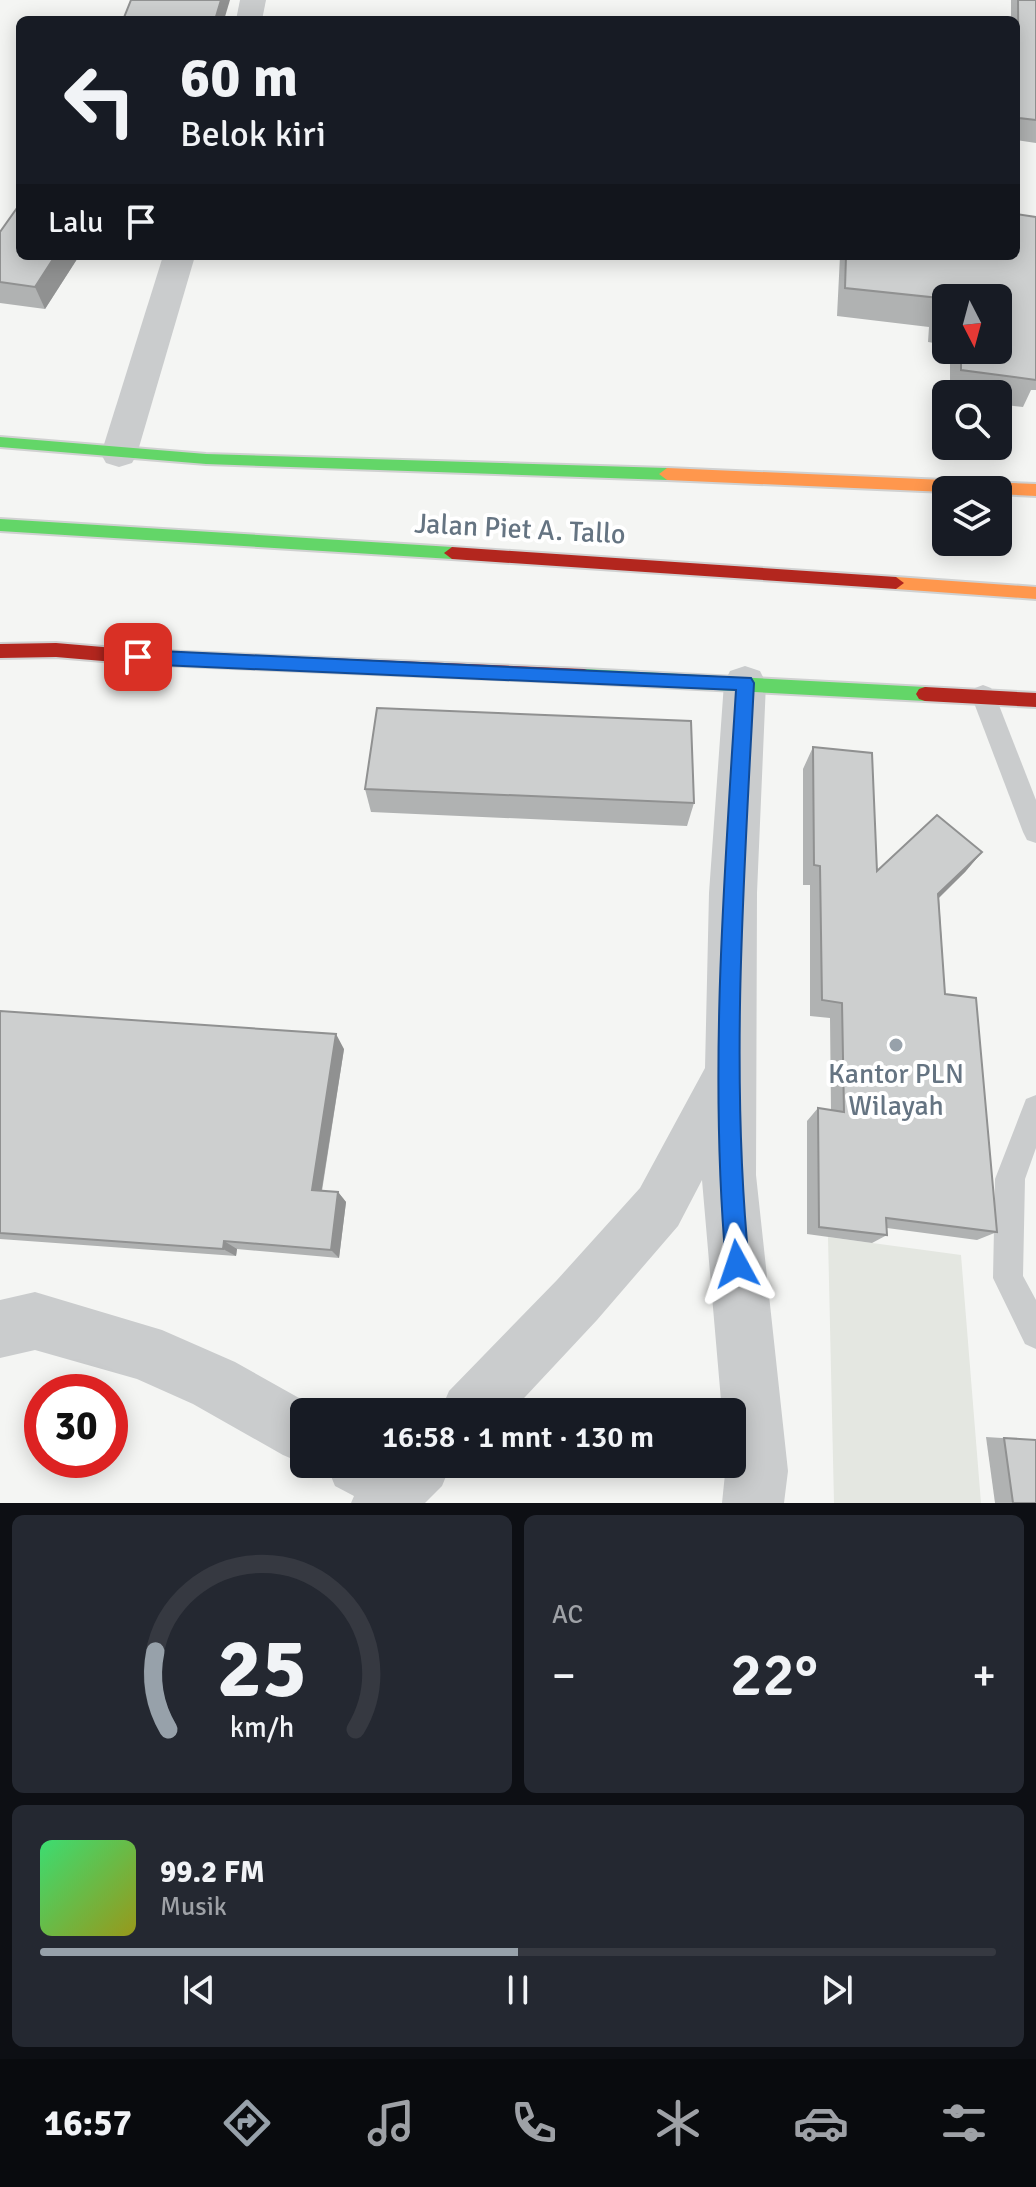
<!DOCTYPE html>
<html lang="id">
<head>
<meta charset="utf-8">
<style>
  :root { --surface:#171b24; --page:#242831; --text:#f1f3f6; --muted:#9ea1a6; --line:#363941; --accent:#97a1aa }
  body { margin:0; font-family:Signika,sans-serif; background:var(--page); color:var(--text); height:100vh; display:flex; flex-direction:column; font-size:30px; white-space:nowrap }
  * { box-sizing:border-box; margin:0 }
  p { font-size:26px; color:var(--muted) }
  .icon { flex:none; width:44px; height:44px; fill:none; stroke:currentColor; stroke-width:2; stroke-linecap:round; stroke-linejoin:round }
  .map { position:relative; height:1503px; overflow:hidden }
  .panel { display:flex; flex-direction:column; gap:12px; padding:12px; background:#0d0f14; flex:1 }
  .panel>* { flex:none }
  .guide { position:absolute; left:16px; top:16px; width:1004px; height:244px; border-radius:12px; box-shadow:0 4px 20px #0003; background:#171b24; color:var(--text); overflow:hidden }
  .needle { width:52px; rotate:174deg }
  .controls { position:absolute; left:932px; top:284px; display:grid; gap:16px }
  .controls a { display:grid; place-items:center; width:80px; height:80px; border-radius:12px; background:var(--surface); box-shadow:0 4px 20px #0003; font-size:40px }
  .speed { position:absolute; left:24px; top:1374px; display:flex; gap:16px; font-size:40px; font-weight:700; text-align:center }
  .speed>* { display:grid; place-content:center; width:104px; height:104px; border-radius:50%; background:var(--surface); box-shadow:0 4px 20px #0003; line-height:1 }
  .speed .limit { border:12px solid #d22; background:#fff; color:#111 }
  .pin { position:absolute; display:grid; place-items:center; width:68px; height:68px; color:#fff; margin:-34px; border-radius:16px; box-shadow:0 4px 12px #0006 }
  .me { position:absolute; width:88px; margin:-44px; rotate:355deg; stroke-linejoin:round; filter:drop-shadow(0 0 6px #0008) }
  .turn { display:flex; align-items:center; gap:28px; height:168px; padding:0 32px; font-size:36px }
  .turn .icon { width:104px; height:104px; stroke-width:2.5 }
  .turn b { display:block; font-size:56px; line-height:68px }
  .then { display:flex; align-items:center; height:76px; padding:0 32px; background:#0003; gap:16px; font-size:30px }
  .big { font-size:60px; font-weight:600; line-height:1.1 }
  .panel .card { flex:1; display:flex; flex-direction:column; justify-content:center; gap:12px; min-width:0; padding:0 28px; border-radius:12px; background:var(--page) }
  .panel .dial { align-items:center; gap:0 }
  .dial svg { height:208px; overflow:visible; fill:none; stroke:var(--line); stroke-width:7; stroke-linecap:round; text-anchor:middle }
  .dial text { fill:var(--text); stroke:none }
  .song { display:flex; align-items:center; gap:24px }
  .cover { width:96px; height:96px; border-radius:12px; background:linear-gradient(135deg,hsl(140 70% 55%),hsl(60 70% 35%)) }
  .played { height:8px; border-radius:4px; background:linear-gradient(90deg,var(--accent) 50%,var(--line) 50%) }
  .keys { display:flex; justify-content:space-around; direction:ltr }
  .heat { display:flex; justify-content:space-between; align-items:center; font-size:44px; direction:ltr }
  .panel .tiles { flex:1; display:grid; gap:12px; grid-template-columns:1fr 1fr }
  .card:last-child { grid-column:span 2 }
  .trip { position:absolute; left:290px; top:1398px; width:456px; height:80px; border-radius:12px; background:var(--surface); box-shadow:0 4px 20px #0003; font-weight:600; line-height:80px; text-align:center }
  .tab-bar { display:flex; height:128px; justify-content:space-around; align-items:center; background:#090b0e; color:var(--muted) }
  .tab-bar .icon { width:56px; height:56px }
  .tab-bar .current { color:var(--accent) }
  .tab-bar b { font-size:36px; color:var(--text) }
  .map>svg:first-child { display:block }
  .green { fill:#e4e7e1 }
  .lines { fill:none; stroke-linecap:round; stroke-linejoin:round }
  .fast-casing { stroke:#d0d1d1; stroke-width:4 }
  .slow-casing { stroke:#d0d1d1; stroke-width:4 }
  .jam-casing { stroke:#d0d1d1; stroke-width:4 }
  .lane { fill:#cacccd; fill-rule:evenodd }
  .street { fill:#cacccd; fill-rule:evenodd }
  .fast { fill:#63d668; fill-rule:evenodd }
  .slow { fill:#ff974d; fill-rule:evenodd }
  .jam { fill:#b3261e; fill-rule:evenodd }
  .wall { fill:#b0b2b2 }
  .shaded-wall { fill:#909191 }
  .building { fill:#cdcfcf; stroke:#909191; stroke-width:2 }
  .route { fill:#1a73e8; stroke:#114b97; stroke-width:2 }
  .poi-dot { fill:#97a1aa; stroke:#fff; stroke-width:3 }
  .labels { text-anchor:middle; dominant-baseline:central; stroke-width:8; stroke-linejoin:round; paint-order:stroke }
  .street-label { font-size:28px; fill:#657482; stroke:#fff }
  .poi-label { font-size:28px; fill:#657482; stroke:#fff }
</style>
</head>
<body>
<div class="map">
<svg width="1036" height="1503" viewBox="0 0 1036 1503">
  <rect width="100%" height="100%" fill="#f4f5f3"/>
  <path class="green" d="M828,1237l133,18 20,248h-147z"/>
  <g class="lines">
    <defs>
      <g id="fast">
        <path d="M0,437l206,17 461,14 8,6 -8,6 -461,-16 -206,-17z"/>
        <path d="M0,519l452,28 8,6 -8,6 -452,-28z"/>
        <path d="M584,669l341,18 6,2 3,5 -3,5 -6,2 -341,-18 -6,-2 -3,-5 3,-5z"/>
      </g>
      <g id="slow">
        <path d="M667,468l369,16v12l-38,-2v-4l-52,2 -279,-12 -8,-6z"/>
        <path d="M896,577l140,10v12l-140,-10 -8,-6z"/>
      </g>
      <g id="jam">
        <path d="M452,547l444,30 8,6 -8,6 -444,-30 -8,-6z"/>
        <path d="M56,643l82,7 446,19 6,2 3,5 -3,5 -6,2 -446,-19 -82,-7 -56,1v-14z"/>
        <path d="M925,687l111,6v14l-111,-6 -6,-2 -3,-5 3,-5z"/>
      </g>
    </defs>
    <use href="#fast" class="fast-casing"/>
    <use href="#slow" class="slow-casing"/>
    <use href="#jam" class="jam-casing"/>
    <g class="lane">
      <path d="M983,685l8,3 4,7 41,105v43l-9,-3 -4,-8 -52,-137 4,-7z"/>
      <path d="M1036,1095v53l-11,31 -2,97 13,24v49l-11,-5 -32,-66 2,-99 31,-80z"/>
    </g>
    <g class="street">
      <path d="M240,0h26l-4,20h-26z"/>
      <path d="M163,256h32l-58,198 -5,9 -13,4 -13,-4 -5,-9z"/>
      <path d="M745,666l15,5 6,12 -9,210 -1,282 32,296 -4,32h-62l4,-39h6v-52h-10l-20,-232 -24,46 -81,94 -86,92h-71l9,-21 108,-111 83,-92 65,-120 4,-175 15,-210 6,-12z"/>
      <path d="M35,1292l127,38 73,32 89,50h-20v52l-21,-9 -90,-51 -56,-25 -102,-29 -35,8v-58z"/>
      <path d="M326,1464h125l-9,22 -17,17h-74l3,-7 -19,-10z"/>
    </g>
    <use href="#fast" class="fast"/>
    <use href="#slow" class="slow"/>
    <use href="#jam" class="jam"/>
  </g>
  <g class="wall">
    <path d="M1011,0h25v143l-20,-3v-120h-5z"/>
    <path d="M1036,217v173h-5l-8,17 -25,-3v-10h-48v-44h48l-52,-52v47l-18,-3 1,-15 -92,-11 3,-60h176z"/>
    <path d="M0,232l79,24 -34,53 -45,-6z"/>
    <path d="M813,747l64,124 105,-19 -17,20 -26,26 6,96 52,238 -20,8 -90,-12v7l-15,8 -65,-9v-113l11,-13 13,2 -1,-92 -20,-2v-131h-7v-116z"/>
    <path d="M365,789l329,14 -7,23 -316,-14z"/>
    <path d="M0,1011l344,38 -22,142 16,1 8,10 -7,56 -102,-9 -1,7 -236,-17z"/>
    <path d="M986,1437l50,3v63h-41z"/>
  </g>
  <g class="shaded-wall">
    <path d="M221,0h9l-6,20h-9z"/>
    <path d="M55,256h24l-34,53 -10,-22z"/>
    <path d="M982,852l-17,20 -42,41 15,-19z"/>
    <path d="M336,1034l8,15 -24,151 -8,-10z"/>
    <path d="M338,1192l8,10 -7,56 -8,-8z"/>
    <path d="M224,1241l13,8 -1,7 -13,-7z"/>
  </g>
  <g class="building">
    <path d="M131,0h90l-6,20h-92z"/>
    <path d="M1018,0h18v120l-17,-2z"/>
    <path d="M17,208h3v48h35l-20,31 -35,-5v-50z"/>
    <path d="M1016,214l20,3v163l-75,-10v-20h37v-52h-52v17l-7,-1v-16l-94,-10 1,-32h170z"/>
    <path d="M377,708l314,13 3,82 -329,-14z"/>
    <path d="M813,747l59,6 5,118 60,-56 45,37 -44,42 7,100 31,4 21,234 -111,-14 1,17 -68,-8 -1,-119 26,4 -2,-109 -20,-3 -2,-134 -6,-1z"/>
    <path d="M0,1011l336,23 -24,156 26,2 -7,58 -107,-9 -1,8 -223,-16z"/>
    <path d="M1004,1438l32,2v63h-23z"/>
  </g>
  <path class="route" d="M138,650l613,28 3,5c-10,193 -24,389 -5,581l-3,8 -9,4 -8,-4 -3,-8c-17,-190 -2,-384 10,-574l-598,-26 -9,-7z"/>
  <circle class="poi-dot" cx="896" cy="1045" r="8"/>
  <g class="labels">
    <g class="street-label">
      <text transform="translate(520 529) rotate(3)">Jalan Piet A. Tallo</text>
    </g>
    <g class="poi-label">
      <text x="896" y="1074">Kantor PLN<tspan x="896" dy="32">Wilayah</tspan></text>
    </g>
  </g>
</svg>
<div class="controls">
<a><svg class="needle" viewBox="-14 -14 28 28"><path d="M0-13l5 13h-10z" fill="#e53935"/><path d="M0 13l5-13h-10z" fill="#9ea1a6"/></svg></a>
<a><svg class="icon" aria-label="search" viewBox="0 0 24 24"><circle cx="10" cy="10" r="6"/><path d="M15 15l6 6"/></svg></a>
<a><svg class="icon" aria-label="layers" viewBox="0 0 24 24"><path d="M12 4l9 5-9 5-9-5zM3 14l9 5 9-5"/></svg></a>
</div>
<div class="speed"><div class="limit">30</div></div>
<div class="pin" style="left:138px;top:657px;background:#d93025"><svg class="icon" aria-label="arrive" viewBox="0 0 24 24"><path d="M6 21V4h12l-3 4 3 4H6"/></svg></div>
<svg class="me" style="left:737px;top:1264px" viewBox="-20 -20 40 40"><path d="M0-17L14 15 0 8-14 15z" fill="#1a73e8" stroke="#fff" stroke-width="4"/></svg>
<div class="trip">16:58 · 1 mnt · 130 m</div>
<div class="guide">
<div class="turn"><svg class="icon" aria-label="left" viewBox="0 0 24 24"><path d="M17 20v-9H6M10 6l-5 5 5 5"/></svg><div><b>60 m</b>Belok kiri</div></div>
<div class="then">Lalu<svg class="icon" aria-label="arrive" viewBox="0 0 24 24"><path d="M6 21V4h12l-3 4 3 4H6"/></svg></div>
</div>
</div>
<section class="panel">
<div class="tiles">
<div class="card dial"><svg viewBox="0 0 100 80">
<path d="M14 69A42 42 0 1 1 86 69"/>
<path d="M14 69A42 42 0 0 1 9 39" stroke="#97a1aa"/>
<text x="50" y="56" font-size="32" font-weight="700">25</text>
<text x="50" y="72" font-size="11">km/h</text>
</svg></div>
<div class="card"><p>AC</p>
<div class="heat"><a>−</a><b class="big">22°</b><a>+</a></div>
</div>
<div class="card">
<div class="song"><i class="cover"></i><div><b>99.2 FM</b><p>Musik</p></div></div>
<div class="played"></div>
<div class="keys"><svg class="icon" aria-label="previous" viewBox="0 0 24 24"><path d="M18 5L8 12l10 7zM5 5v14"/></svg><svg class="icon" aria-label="pause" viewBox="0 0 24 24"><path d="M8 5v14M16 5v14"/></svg><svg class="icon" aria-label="next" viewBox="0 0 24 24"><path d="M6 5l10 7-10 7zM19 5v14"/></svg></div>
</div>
</div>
</section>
<nav class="tab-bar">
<b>16:57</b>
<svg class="icon current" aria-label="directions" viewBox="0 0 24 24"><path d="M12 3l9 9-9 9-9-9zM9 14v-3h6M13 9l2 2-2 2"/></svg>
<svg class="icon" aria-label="music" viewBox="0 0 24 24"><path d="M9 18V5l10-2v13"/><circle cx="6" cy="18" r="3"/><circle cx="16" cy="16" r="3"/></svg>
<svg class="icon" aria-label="phone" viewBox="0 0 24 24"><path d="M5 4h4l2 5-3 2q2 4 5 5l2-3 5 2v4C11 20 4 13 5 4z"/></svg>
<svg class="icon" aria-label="climate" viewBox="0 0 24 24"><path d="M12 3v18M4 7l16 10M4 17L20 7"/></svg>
<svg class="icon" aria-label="car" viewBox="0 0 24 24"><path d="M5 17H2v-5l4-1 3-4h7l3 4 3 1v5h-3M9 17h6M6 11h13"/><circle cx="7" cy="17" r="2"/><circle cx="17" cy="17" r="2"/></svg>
<svg class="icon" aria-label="filters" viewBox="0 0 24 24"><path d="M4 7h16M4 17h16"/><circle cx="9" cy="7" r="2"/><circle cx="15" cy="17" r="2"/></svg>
</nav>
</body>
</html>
